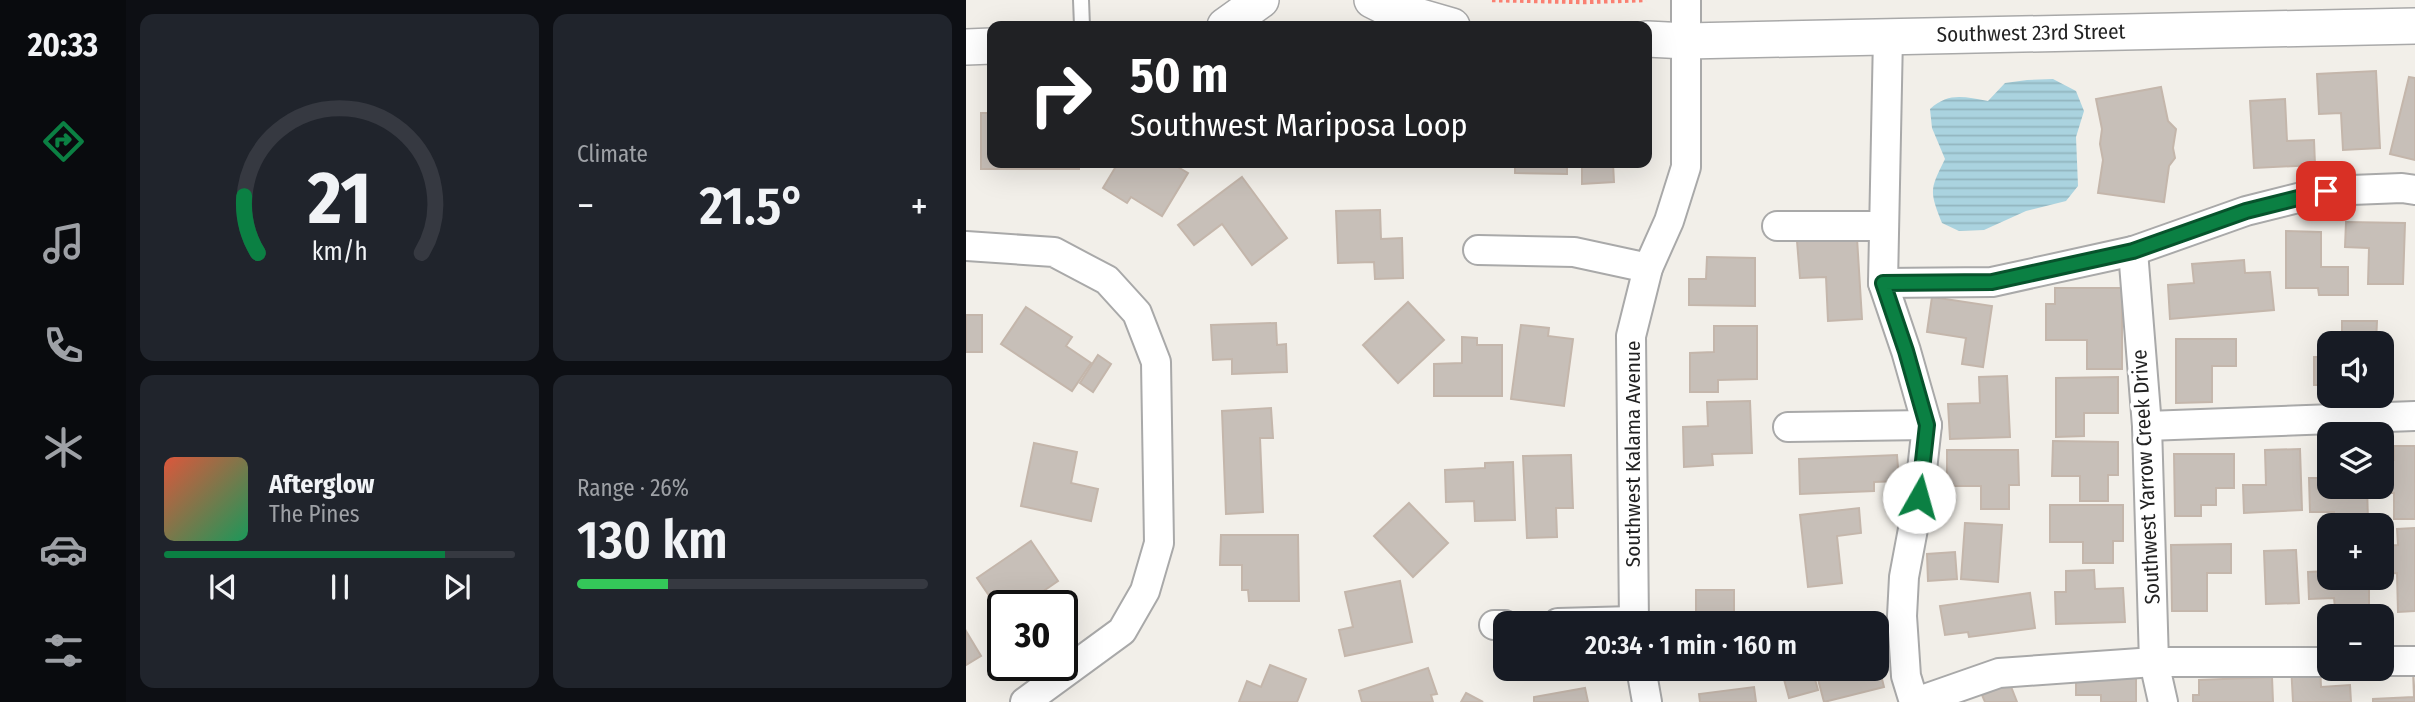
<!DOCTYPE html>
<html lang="en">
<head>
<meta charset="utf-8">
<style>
  :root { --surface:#171b24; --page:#20242c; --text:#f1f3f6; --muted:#9ea1a6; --line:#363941; --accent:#0b8043 }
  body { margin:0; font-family:"Fira Sans Condensed",sans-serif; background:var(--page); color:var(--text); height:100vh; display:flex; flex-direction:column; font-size:26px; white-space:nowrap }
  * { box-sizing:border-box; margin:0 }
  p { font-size:23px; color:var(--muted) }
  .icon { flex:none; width:38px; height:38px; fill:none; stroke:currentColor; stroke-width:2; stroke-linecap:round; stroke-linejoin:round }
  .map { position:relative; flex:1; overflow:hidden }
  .sheet { display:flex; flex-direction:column; gap:14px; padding:14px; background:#0d0f14; width:840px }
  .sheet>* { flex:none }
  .hud { position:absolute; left:21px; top:21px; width:665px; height:147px; border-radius:14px; box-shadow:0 7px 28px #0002; background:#202124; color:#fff; overflow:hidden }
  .fabs { position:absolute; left:1351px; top:331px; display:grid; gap:14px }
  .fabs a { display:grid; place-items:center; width:77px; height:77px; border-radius:14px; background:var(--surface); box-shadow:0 7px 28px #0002; font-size:35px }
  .speed { position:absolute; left:21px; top:590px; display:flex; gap:14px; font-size:35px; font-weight:700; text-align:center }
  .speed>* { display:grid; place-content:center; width:91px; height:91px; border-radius:50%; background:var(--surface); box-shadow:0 7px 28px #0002; line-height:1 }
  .speed .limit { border:4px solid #111; border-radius:10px; background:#fff; color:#111 }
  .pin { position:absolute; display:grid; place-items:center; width:60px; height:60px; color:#fff; margin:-30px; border-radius:14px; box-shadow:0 4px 10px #0006 }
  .me { position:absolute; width:77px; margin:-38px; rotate:7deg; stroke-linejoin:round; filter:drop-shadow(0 0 5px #0008) }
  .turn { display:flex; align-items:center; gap:24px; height:147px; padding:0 28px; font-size:32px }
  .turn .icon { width:91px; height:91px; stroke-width:2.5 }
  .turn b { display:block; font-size:49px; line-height:60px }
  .big { font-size:52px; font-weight:600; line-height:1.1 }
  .sheet .tile { flex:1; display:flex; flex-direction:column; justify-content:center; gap:10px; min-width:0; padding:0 24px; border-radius:14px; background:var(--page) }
  .sheet .dial { align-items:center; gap:0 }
  .dial svg { height:182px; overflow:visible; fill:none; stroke:var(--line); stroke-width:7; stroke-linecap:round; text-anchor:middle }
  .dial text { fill:var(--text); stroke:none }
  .song { display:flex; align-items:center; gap:21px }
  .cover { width:84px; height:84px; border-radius:10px; background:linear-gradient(135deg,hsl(10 70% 55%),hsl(150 70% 35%)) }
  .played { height:7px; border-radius:4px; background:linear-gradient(90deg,var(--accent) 80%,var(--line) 80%) }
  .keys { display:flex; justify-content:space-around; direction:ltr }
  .heat { display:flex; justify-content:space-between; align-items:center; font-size:38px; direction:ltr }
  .charge { height:10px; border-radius:5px; background:linear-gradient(90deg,#34c759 26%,var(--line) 0) }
  .sheet .tiles { flex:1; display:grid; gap:14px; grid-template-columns:repeat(2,1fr) }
  .trip { position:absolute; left:527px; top:611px; width:396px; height:70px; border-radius:14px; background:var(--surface); box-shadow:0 7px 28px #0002; font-weight:600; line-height:70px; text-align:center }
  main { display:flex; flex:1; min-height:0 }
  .tab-bar { display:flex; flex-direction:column; width:126px; justify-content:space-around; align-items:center; background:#090b0e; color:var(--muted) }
  .tab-bar .icon { width:49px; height:49px }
  .tab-bar .current { color:var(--accent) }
  .tab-bar b { font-size:32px; color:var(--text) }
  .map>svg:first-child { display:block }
  .water { fill:url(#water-rules) }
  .building { fill:#c7bfb8; stroke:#c4b6ab; stroke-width:2 }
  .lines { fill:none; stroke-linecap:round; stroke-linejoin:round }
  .service-casing { stroke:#a9a9a9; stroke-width:18 }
  .minor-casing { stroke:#a9a9a9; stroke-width:32 }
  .tertiary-casing { stroke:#a9a9a9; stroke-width:38 }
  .path { stroke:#fa8072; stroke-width:4.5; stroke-dasharray:3.5 3.5; stroke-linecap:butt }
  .service { stroke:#fff; stroke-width:14 }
  .minor { stroke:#fff; stroke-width:28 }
  .tertiary { stroke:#fff; stroke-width:35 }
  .route-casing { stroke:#07532c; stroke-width:18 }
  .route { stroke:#0b8043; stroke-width:12 }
  .labels { text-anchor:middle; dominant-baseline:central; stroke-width:7; stroke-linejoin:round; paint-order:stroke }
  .street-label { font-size:21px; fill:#222; stroke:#fff }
</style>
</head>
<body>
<main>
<nav class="tab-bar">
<b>20:33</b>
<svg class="icon current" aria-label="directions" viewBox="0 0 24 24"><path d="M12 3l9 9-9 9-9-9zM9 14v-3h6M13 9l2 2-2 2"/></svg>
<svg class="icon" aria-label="music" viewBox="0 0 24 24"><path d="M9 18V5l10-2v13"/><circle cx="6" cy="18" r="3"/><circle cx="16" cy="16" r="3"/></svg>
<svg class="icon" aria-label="phone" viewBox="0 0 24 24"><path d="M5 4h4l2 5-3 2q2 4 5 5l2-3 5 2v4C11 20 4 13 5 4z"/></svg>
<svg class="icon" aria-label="climate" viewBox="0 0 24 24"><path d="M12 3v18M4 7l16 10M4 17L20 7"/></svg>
<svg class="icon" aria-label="car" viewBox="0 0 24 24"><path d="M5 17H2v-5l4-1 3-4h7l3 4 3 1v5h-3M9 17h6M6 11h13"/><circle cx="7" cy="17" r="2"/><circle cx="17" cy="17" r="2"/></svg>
<svg class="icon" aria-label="filters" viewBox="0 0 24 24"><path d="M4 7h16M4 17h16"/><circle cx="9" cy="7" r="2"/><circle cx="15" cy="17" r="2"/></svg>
</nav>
<section class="sheet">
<div class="tiles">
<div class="tile dial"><svg viewBox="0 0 100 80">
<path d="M14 69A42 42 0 1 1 86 69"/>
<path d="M14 69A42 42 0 0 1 8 44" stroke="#0b8043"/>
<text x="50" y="56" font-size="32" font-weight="700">21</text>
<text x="50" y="72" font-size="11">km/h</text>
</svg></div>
<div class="tile"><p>Climate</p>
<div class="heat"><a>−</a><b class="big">21.5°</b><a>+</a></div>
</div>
<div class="tile">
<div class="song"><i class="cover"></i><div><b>Afterglow</b><p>The Pines</p></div></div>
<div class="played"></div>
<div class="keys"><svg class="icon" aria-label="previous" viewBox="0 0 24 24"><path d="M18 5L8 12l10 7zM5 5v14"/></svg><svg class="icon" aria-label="pause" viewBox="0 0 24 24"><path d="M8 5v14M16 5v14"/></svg><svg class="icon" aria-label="next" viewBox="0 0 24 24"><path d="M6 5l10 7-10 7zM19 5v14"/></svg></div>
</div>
<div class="tile"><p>Range · 26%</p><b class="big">130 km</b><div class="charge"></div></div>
</div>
</section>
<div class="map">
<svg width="1449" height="702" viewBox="0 0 1449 702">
  <defs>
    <pattern id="water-rules" width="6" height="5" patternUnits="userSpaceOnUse" patternTransform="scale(1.75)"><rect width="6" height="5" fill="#aad3df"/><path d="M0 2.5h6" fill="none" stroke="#92b5bf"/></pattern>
  </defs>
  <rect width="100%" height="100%" fill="#f2efe9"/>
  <path class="water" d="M1087,79l23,12 8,20 -8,26 2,49 -12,15 -40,10 -42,19 -25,1 -17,-8c-13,-32 -12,-34 3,-64l-13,-31 -2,-19c19,-17 34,-12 58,-8l17,-18 22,-3z"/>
  <g class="building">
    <path d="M1410,71l4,77 -37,2 -2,-37 -22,1 -2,-40z"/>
    <path d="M1443,77l6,1v82l-25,-6z"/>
    <path d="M1195,87l7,34 8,8 -3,19 2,10 -6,8 -5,36 -66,-9 5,-33 -3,-16 2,-15 -6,-30z"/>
    <path d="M1319,99l2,42 27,-1 1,25 -61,3 -4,-67z"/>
    <path d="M15,113h11v50h87v6h-98z"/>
    <path d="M152,163h53l17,10 -26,43 -31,-19 -4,6 -24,-15z"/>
    <path d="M549,163h52v11l-52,-1z"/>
    <path d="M616,163h31l1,19 -32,2z"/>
    <path d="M276,177l45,61 -35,27 -30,-41 -28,21 -16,-20z"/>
    <path d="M414,210l1,29 21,-1 1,40 -28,1 -1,-17 -36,1 -2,-52z"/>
    <path d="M1380,222l59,1 -2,61h-35l1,-36 -24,-1z"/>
    <path d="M1320,231l35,1v35h27v28h-29l-1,-7h-32z"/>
    <path d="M891,238l5,81 -34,2 -2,-44 -26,1 -3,-37z"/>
    <path d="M741,257l48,1v48l-66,-1v-26h17z"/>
    <path d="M1278,260l1,13 25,-1 4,38 -104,9 -2,-34 26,-2 -2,-19z"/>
    <path d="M1089,288h67v81h-35v-29h-41v-36h9z"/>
    <path d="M966,297l60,9 -9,61 -21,-3 4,-26 -39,-6z"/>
    <path d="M442,302l36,38 -46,43 -35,-38z"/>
    <path d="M60,307l46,30 -6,9 25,17 -19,28 -71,-47z"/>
    <rect x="0" y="315" width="16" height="37"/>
    <path d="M1376,321h35l-1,22h-34z"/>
    <path d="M310,323l1,22 9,-1 1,28 -55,2v-15l-19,1 -2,-35z"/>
    <path d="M555,325l28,3 -1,8 25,3 -9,67 -53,-7z"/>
    <path d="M748,326h43v53l-39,1v12h-28v-39l24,-1z"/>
    <path d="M496,337l15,1v7h25v51h-68v-32l28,-1z"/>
    <path d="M1210,339h60v27h-24v36l-36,1z"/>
    <path d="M132,355l13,9 -18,28 -13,-9z"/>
    <rect x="1348" y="357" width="15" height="28"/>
    <path d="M1041,376l3,61 -60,2 -2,-35 32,-1 -1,-26z"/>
    <path d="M1152,377v36h-34v23l-28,1v-59z"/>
    <path d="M784,401l2,52 -40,1 1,11 -29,2 -1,-40 25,-1 -1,-24z"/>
    <path d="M305,408l2,30h-13l3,74 -37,2 -4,-103z"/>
    <path d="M1087,441l65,1v33h-10v26h-28v-25h-28z"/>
    <path d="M68,443l43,9 -6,31 27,6 -7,32 -70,-15z"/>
    <path d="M1428,446h21v73h-21v-26h-22v-7h10v-26h12z"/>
    <path d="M1334,449l2,61 -58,3 -1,-28h23l-1,-35z"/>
    <path d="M981,450h71l1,35h-10v24h-28v-23h-34z"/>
    <path d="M1208,454h60v34h-18v17h-15v11h-26z"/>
    <path d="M605,455l2,53h-17l1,29 -30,1 -4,-82z"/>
    <path d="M931,455l2,26 -25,1v9l-74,3 -1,-35z"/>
    <path d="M547,462l2,58 -40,1 -1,-20 -28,1 -1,-32 40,-2v-5z"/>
    <path d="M1343,478h20v8h38l1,35h-34v-9h-24z"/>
    <path d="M443,503l39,40 -35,34 -39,-41z"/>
    <path d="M1084,505h73v36h-10v22h-30v-21h-33z"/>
    <path d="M893,508l2,25 -24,3 5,47 -34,4 -8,-72z"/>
    <path d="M999,523l37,2 -4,57 -37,-3z"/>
    <path d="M1449,528v83l-17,1 -1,-39 -15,1v-28l16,-1 -1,-16z"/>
    <path d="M255,535h77l1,66h-50l-1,-11h-6v-25h-22z"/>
    <path d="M65,541l27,40 -29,20 3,5h-29v10l-26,-38z"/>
    <path d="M1265,544v29h-24v38h-35l-1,-66z"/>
    <path d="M1330,550l3,53 -33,1 -2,-53z"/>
    <path d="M989,552l2,27 -29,2 -1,-27z"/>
    <path d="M1128,570l1,19 28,-1 2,34 -69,2 -1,-32h11v-21z"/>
    <path d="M1363,571v7h40v29l-34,1 -1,-10 -25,1 -1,-27z"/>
    <path d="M434,581l12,61 -67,14 -6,-26 14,-3 -8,-35z"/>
    <rect x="730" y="590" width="38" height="33"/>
    <path d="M1064,593l5,35 -66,9 -1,-5 -23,3 -5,-29z"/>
    <path d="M0,631l15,25 -15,9z"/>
    <path d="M910,655l8,32 -60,15 -9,-34h61z"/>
    <path d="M1354,663l1,24 29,-2 1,17h-58l-2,-38z"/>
    <path d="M304,665l36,14 -9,23h-58l8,-21 14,6z"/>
    <path d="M462,668l9,26 -6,1 2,7h-71l-3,-11z"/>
    <path d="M815,668h31l6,22 -29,8z"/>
    <path d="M1110,669h60v33h-35v-7h-25z"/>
    <path d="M1447,670l2,32h-42v-3l41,-2z"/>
    <path d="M1306,677l1,25h-80v-7h6v-15z"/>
    <path d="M1044,684l7,18h-32l-3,-7z"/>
    <path d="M788,687l2,15h-56l-1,-8z"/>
    <path d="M619,688l3,14h-54v-5z"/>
    <path d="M500,693l17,9h-22z"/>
  </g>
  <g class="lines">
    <defs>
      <path id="service" d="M115,0l1,26"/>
      <g id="minor">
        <path d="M922,36l-5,247 23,68 21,74 -8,72 -15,80 -2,39 4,60 8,26"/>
        <path d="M811,226h106"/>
        <path d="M0,246l88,6 53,28 30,33 19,49 3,181 -14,48 -23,40 -97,71"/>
        <path d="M512,250l96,2 74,16"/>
        <path d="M1167,251l14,175 7,236 9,40"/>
        <path d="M917,283l109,-1 141,-31 113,-40 80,-20 76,-3 13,2"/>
        <path d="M1181,426l268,-10"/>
        <path d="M822,427l139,-2"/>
        <path d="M592,623l75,-2"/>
        <path d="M668,623l-3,-287 17,-68 21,-47 17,-54v-167"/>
        <path d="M528,625h11"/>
        <path d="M1416,661h33"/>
        <path d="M675,668l6,34"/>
        <path d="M950,702l83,-29 155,-11h175"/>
      </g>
      <g id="tertiary">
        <path d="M406,0l14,7 66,19"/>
        <path d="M259,26l36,-26"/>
        <path d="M681,39l40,2 728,-15"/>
        <path d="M0,47l26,-1"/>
      </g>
    </defs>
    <use href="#service" class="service-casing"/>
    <use href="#minor" class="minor-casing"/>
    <use href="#tertiary" class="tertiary-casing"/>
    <path class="path" d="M526,0l91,2 63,-2"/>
    <use href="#service" class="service"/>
    <use href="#minor" class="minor"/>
    <use href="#tertiary" class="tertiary"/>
  </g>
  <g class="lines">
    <defs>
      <path id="route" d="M953,497l8,-72 -21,-74 -23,-68 109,-1 141,-31 113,-40 80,-20"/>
    </defs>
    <use href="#route" class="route-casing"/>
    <use href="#route" class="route"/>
  </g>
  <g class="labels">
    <g class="street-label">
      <text transform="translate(1065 33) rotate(-1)">Southwest 23rd Street</text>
      <text transform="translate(667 454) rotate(-90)">Southwest Kalama Avenue</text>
      <text transform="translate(1180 477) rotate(-93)">Southwest Yarrow Creek Drive</text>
    </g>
  </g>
</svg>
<div class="fabs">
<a><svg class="icon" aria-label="sound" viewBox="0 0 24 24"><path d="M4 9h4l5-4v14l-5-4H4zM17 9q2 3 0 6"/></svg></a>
<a><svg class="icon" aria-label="layers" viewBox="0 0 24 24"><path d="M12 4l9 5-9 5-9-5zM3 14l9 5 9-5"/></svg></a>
<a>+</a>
<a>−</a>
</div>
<div class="speed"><div class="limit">30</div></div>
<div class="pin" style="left:1360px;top:191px;background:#d93025"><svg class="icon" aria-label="arrive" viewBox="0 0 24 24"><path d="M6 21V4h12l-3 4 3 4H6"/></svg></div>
<svg class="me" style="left:953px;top:497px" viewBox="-20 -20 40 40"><circle r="19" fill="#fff"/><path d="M0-13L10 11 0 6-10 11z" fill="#0b8043"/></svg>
<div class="trip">20:34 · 1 min · 160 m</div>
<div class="hud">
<div class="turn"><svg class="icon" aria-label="right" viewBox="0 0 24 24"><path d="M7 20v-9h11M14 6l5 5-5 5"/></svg><div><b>50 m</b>Southwest Mariposa Loop</div></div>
</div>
</div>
</main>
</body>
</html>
